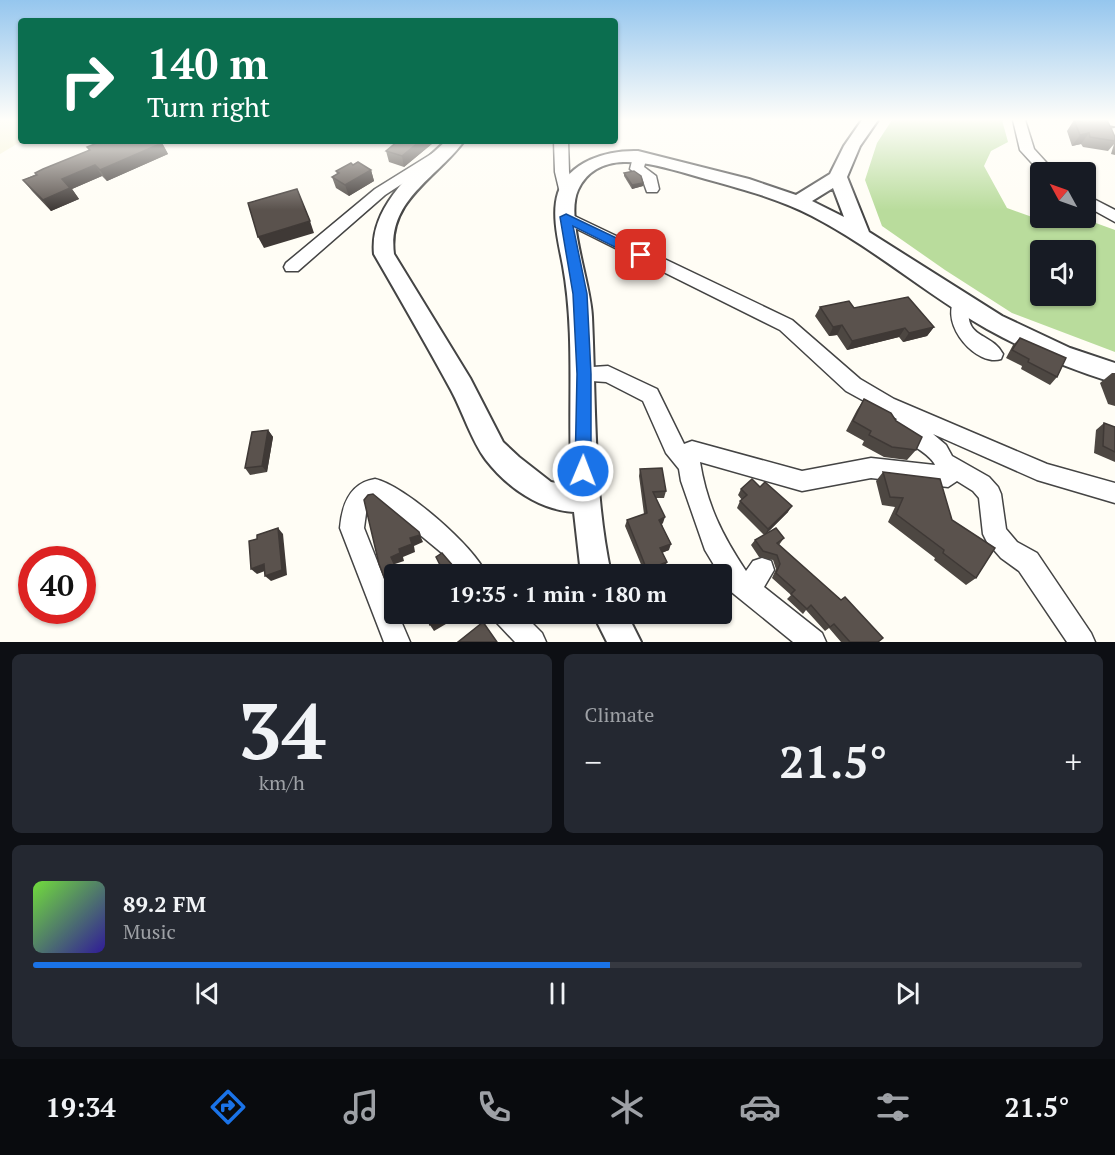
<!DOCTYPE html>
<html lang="en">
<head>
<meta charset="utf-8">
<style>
  :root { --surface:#171b24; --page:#242831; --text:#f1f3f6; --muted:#9ea1a6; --line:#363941; --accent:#1a73e8 }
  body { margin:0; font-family:"PT Serif",serif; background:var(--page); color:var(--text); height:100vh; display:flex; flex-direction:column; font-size:22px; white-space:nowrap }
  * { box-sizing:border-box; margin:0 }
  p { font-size:20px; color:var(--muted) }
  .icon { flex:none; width:33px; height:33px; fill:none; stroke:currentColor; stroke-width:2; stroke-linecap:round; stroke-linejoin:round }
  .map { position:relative; height:642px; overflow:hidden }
  .sheet { display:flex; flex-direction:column; gap:12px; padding:12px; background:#0d0f14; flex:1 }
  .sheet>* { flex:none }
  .guide { position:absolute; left:18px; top:18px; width:600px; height:126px; border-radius:6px; box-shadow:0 2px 4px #0004; background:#0b6e4f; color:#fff; overflow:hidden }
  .needle { width:39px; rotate:310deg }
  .fabs { position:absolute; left:1030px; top:162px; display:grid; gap:12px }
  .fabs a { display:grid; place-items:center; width:66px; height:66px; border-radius:6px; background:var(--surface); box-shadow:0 2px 4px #0004; font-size:30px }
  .speed { position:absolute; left:18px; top:546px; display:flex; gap:12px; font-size:30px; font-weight:700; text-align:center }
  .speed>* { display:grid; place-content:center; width:78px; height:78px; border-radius:50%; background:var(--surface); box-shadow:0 2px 4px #0004; line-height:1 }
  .speed .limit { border:9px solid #d22; background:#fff; color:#111 }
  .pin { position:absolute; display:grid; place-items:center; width:51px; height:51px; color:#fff; margin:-26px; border-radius:12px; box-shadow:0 3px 9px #0006 }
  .me { position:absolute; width:66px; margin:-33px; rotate:1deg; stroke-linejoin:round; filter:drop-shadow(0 0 4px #0008) }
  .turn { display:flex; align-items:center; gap:21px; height:126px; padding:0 30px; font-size:27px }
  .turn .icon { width:78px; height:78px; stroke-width:2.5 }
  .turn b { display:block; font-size:42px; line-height:51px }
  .big { font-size:45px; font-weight:700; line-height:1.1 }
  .sheet .tile { flex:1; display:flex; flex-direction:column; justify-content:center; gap:9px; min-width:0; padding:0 21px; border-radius:9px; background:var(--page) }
  .sheet .dial { align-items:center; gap:0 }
  .dial b { font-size:78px; line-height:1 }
  .song { display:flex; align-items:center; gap:18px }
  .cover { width:72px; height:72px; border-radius:9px; background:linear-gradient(135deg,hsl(100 70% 55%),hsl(250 70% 35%)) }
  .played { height:6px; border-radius:3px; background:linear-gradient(90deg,var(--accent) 55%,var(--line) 55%) }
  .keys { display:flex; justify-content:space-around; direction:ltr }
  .heat { display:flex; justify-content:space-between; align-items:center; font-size:33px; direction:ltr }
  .sheet .tiles { flex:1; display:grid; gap:12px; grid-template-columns:1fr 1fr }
  .tile:last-child { grid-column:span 2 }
  .trip { position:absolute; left:384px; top:564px; width:348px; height:60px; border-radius:6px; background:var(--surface); box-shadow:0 2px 4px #0004; font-weight:700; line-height:60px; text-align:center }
  .tab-bar { display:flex; height:96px; justify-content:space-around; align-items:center; background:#090b0e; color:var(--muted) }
  .tab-bar .icon { width:42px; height:42px }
  .tab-bar .current { color:var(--accent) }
  .tab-bar b { font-size:27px; color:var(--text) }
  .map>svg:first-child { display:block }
  .farmland { fill:#f6f3d4 }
  .forest { fill:#b9dc9c; fill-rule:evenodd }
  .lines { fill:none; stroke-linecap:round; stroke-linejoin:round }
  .minor-casing { stroke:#444; stroke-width:3 }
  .tertiary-casing { stroke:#444; stroke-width:4 }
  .minor { fill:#fff; fill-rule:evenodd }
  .tertiary { fill:#fff; fill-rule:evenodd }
  .wall { fill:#4d4742 }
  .shaded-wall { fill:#3f3936 }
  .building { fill:#5a524d; stroke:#3f3936; stroke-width:1.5 }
  .route { fill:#1a73e8; stroke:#114b97; stroke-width:1.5 }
</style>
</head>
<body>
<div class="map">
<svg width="1115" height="642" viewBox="0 0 1115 642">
  <rect width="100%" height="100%" fill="#fffdf5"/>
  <path class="farmland" d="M0,120h21l1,21 -22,13z"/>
  <path class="forest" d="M892,120h110l6,22 -17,9 -7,15 23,42 42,15h23l10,-5 33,12v122l-103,-39 -67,-43 -63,-44 -17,-46 12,-37zM1041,250h45v46h-45z"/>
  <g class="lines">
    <defs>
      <g id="minor">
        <path d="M1013,120h12l9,29 21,23 -14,1 -21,-23z"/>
        <path d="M554,141h14l1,31 5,21 -2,3 -5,2 -7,-5 -5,-21z"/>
        <path d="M441,148l7,4 -2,3 -61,40 -87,76h-12l-2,-4 2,-4 89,-74z"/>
        <path d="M640,153l7,4 -3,10 12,9 3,13 -2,3h-10l-5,-14 -12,-9 3,-12z"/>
        <path d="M1086,195l29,15v12l-29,-16z"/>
        <path d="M566,212l226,108 68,59 34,20 153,65 68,19v20l-78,-23 -104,-46 13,11 6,11 37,21 9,10 3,7 5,35 11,13 20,11 54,80 4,9h-28l-48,-71 -18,-13 -14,-16 -4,-8 -4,-36 -6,-7 -16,-10 -9,6 -77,-9 -69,13 -102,-29c7,43 22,73 46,109l7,-10 9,-3 9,3 3,9 -10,17 58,46 4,9h-33l-64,-52 -24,-40 -24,-69 -2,-12 -13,-16 -23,-52 -37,-19 -29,-2 -3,-6 3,-6 31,-2 49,23 27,55 8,-3 110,30 69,-13 64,7 -1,-2c-11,-16 -35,-21 -43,-37l6,-7 -51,-28 -66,-61 -219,-109 -3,-4z"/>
        <path d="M961,297l6,1 3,5c-8,37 21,28 33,51l-2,5c-23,8 -62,-33 -46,-61z"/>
        <path d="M375,479c29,6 100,68 111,95h-27l-17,-21 -64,-53 -7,1 -4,5 -3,22 30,76v10h4l12,28h-26l-44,-114c2,-24 10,-45 35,-49z"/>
        <path d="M493,614h30l19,19 4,9h-31l-18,-19z"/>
      </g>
      <g id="tertiary">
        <path d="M862,120h16l-18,26 -13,31 22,55 133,84 68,32 45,15v20c-45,-14 -87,-31 -128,-54 -60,-34 -113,-81 -175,-113 -40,-21 -84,-30 -127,-43 -33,-9 -87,-26 -107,17 -13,28 13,94 14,127 4,85 1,173 19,257h-30l-7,-62c-35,-2 -67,-25 -88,-52 -15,-20 -23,-48 -35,-70 -25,-46 -51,-91 -77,-136 -5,-47 40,-84 72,-113h18c-27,37 -77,59 -70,113l76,124 33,64 16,15 32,25 21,4c-5,-74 4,-148 -9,-220 -4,-22 -12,-51 -5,-73 11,-32 49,-43 80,-42l111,28 47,16 34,-21 14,-28zM833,188l11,29 -32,-16z"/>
        <path d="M593,614h34l14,28h-34z"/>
      </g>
    </defs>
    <use href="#minor" class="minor-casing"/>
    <use href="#tertiary" class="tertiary-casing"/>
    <use href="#minor" class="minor"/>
    <use href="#tertiary" class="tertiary"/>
  </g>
  <g class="wall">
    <path d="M1074,120h33l8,17v18l-4,-1 3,-10 -6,7 -25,-4 -2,-3 -9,2 -5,-15z"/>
    <path d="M161,141l7,13 -61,27 -5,-5 -30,13 7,10 -28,12 -19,-20 -9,-11 66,-30 -2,-3z"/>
    <path d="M398,141h34l1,2 -29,24 -15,-5 -3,-11z"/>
    <path d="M353,165l18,5 3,11 -25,15 -13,-8 -4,-11 5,-3 -1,-3z"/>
    <path d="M624,173l19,13 -11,3 -8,-13z"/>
    <path d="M820,307l34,1 80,19 -7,9 -24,6 -4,-5 -52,13 -10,-15 -8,1 -14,-20z"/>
    <path d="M1020,338l37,39 -7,8 -29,-16 1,-3 -16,-8 7,-13z"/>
    <path d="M1112,373h3v33l-7,-2 -8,-21z"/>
    <path d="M864,399l32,22 20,29 -9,10 -23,-3 -22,-12 2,-4 -18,-10 11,-21z"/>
    <path d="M1104,423l11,4v35l-21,-9 2,-23z"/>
    <path d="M268,430l5,7 -6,35 -17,3 -5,-7z"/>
    <path d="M640,469l26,22 -2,7h-8l7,25 -1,1 7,26 -7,3 3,14 -19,7h-1l-20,-48 2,-6 17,-6 -5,-38z"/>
    <path d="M883,472l69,48 24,58 -10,7 -32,-25 1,-2 -47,-36 7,-15 -13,-2 -6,-24z"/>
    <path d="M741,489l47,23 -22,22 18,4 -5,7 99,97h-37l-12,-14 -4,3 -19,-21 -3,4 -16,-15 4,-4 -19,-17 4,-9 -3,-9 -14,-3 -8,-12 4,-5 9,-5 -27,-27 3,-7 2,-1 -4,-5z"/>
    <path d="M536,614h36l-25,7z"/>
  </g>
  <g class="shaded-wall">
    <path d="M1089,133l-8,11 -9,2 8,-11z"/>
    <path d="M156,141h5l7,13 -61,27 -7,-11z"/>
    <path d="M420,141h12l1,2 -29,24 -2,-11z"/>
    <path d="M95,165l7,11 -30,13 7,10 -28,12 -8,-11 19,-21z"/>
    <path d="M371,170l3,11 -25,15 -4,-11z"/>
    <path d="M643,183v3l-11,3v-4z"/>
    <path d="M310,221l4,12 -50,15 -6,-11z"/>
    <path d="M842,325l-5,10 -8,1 4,-9z"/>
    <path d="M934,327l-7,9 -24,6 6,-9z"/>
    <path d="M905,328l-6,9 -52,13 5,-9z"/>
    <path d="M268,430l5,7 -6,35 -5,-6z"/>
    <path d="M792,506l-4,6 -23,23 3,-6z"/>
    <path d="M665,517l-2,6 -5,2 1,-5z"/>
    <path d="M278,528l5,6 4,41 -16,6 -6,-5z"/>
    <path d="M420,535l3,7 -9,4 1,6 -12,5 1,4 -9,3 4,10 -8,-17 19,-19z"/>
    <path d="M671,544l-2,6 -11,4 2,-6z"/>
    <path d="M667,562l-2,5 -20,7 2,-4z"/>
    <path d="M264,564l6,5 -13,5 -6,-5z"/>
    <path d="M394,581v10l-2,1 -5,-7z"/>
    <path d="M449,614h14l-29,17 -4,-6z"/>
    <path d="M556,614h16l-25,7 -1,-5z"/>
  </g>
  <g class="building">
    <path d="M1074,120l7,1 -1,-1h27l3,6 5,1 -4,1 4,9v4l-25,-4 -1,-4 -9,2z"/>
    <path d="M102,141h57l3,2 -62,27 -5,-5 -33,14 8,9 -27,12 -20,-20 14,-5 -2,-2 8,-4 47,-19 -3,-3z"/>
    <path d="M398,141h22l-18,15 -16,-5z"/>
    <path d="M358,162l13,8 -26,15 -13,-8 7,-4 -3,-2 15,-8 2,2z"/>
    <path d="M634,171l7,5 2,7 -11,2 -8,-12z"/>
    <path d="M297,189l13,32 -52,16 -10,-34z"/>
    <path d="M908,297l26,30 -25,6 -4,-5 -53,13 -10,-16 -9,2 -13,-20 29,-6 5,7z"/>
    <path d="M1020,338l46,20 -9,19 -29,-15 1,-3 -17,-9z"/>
    <path d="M864,399l27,14 5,8 26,16 -6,13 -24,-3 -23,-12 2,-4 -18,-10z"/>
    <path d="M1104,423l11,4v25l-12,-6z"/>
    <path d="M268,430l-6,36 -17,2 7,-36z"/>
    <path d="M662,468l4,23 -13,1 12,25 -6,3 12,24 -11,4 7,14 -20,8 -20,-50 20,-7 -7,-44z"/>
    <path d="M883,472l57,7 12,41 43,28 -19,30 -33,-25 1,-3 -48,-36 7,-16 -13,-1z"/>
    <path d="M752,479l8,8 5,-5 27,24 -24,23 -28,-28 7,-6 -6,-6z"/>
    <path d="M373,494l46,38 1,3 -10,3 2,6 -13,5 1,4 -9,4 8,17h-5v7l-7,4 -8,-21 -15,-64 4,-5z"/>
    <path d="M278,528l4,42 -17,6 -1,-12 -13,5 -2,-28 8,-2v-4z"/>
    <path d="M776,528l8,10 -7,5 64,57 4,-3 38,41 -5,4h-28l-16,-18 -4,3 -19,-22 -4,4 -16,-15 4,-4 -19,-17 4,-9 -3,-9 -14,-4 -8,-11z"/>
    <path d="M442,553l12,14 5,1 3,6h-39l17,-9 -4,-8z"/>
    <path d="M571,566l2,8h-27l3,-2z"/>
    <path d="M425,614h24l-19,11z"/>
    <path d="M542,614h14l-10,2z"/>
    <path d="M483,622l14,20h-39z"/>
  </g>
  <linearGradient id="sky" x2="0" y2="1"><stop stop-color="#95c6ee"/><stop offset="0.57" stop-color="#fffefa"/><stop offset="1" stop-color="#fffefa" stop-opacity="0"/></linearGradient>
  <rect width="1115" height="210" fill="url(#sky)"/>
  <path class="route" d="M566,214l80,38 2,3 -7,4 -4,-1 -64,-32 14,68 4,80v97l-2,5 -6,2 -6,-2 -2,-5 2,-97 -4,-80 -13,-77z"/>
</svg>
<div class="fabs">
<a><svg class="needle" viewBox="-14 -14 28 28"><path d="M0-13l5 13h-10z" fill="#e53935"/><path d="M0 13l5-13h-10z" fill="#9ea1a6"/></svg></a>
<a><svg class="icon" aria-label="sound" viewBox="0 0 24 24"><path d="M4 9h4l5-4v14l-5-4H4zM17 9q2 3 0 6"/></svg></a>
</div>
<div class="speed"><div class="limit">40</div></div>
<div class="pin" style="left:641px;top:255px;background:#d93025"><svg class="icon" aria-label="arrive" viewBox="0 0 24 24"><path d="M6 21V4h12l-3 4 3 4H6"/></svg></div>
<svg class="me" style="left:583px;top:471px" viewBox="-20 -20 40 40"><circle r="17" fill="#1a73e8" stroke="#fff" stroke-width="3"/><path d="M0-11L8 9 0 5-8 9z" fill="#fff"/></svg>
<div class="trip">19:35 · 1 min · 180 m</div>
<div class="guide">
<div class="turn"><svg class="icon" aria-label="right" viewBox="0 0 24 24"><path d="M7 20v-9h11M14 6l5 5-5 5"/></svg><div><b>140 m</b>Turn right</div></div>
</div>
</div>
<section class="sheet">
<div class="tiles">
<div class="tile dial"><b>34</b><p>km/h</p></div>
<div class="tile"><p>Climate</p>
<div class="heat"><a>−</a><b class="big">21.5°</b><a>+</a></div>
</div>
<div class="tile">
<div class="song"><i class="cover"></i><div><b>89.2 FM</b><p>Music</p></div></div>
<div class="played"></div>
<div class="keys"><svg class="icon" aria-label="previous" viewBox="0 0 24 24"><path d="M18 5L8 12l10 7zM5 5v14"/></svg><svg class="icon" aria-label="pause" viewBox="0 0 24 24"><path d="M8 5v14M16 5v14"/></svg><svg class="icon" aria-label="next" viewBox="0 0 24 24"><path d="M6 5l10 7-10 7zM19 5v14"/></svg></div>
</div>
</div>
</section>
<nav class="tab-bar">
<b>19:34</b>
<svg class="icon current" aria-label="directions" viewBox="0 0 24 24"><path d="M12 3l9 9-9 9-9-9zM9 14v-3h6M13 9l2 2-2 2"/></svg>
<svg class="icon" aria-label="music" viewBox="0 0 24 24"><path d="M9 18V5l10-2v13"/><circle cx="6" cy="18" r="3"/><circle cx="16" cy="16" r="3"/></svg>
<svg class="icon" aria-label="phone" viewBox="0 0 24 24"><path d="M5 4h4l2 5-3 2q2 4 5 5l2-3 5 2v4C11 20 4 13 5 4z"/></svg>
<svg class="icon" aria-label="climate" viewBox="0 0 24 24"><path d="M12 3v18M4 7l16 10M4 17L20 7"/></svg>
<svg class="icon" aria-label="car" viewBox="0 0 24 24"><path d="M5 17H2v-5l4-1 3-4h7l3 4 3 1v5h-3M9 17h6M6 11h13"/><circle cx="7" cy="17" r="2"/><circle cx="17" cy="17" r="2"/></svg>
<svg class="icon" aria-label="filters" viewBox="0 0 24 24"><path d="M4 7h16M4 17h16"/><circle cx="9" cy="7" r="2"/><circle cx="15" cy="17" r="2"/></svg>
<b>21.5°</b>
</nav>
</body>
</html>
